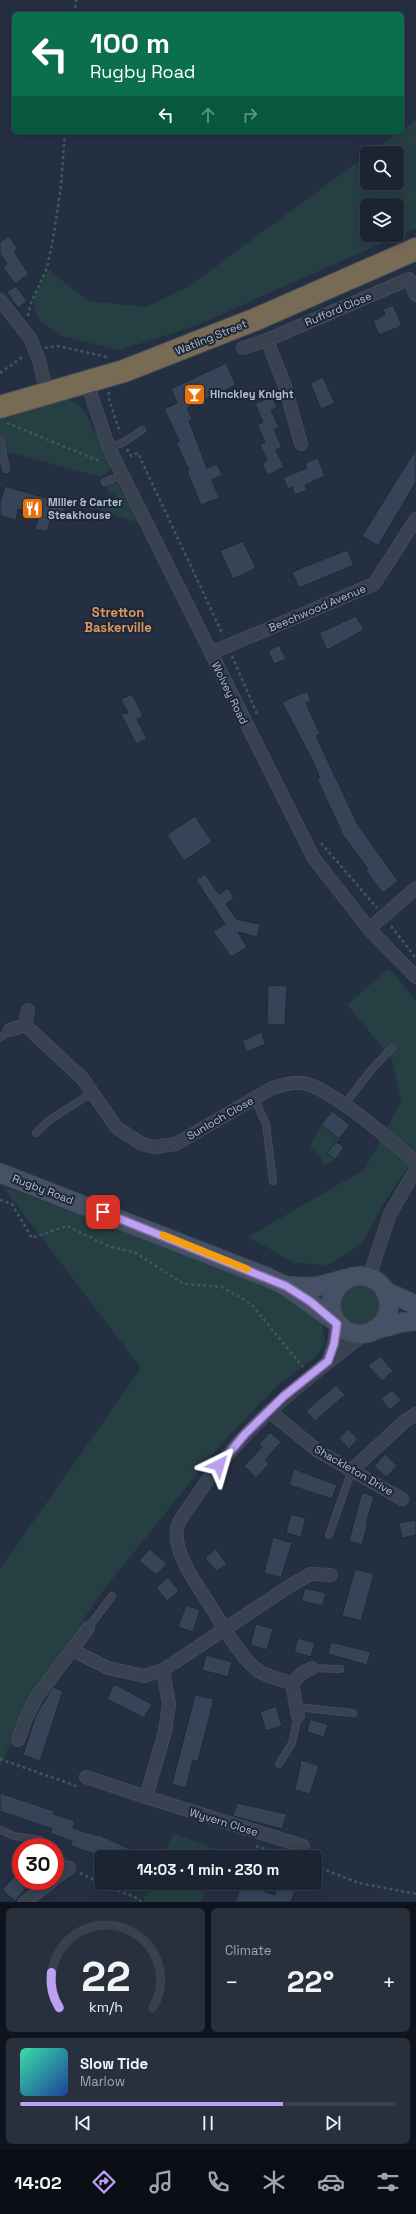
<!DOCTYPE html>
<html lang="en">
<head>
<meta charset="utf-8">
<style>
  :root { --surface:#1b2432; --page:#28303e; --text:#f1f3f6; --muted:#a0a4ac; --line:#39414d; --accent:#bca0f2 }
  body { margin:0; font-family:"Space Grotesk",sans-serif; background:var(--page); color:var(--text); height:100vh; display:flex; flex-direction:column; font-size:15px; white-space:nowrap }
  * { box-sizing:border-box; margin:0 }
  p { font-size:13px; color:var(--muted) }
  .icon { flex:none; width:22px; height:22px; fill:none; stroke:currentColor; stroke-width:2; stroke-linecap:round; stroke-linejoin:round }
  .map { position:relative; height:1902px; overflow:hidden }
  .side { display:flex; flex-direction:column; gap:6px; padding:6px; background:#0f141c; flex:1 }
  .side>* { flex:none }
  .guide { position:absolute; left:12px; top:12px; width:392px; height:122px; border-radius:6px; box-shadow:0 2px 10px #0003,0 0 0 1px var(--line); background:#0b6e4f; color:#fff; overflow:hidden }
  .fabs { position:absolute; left:360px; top:146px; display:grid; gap:8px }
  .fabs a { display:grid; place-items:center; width:44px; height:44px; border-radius:6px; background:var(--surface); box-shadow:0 2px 10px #0003,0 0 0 1px var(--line); font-size:20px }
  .speed { position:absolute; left:12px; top:1838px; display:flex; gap:8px; font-size:20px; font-weight:700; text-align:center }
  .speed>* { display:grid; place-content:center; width:52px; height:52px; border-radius:50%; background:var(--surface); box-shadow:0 2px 10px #0003,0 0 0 1px var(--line); line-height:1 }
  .speed .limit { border:6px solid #d22; background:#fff; color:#111 }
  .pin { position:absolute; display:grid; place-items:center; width:34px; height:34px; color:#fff; margin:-17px; border-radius:8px; box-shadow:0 2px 6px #0006 }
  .me { position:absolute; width:44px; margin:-22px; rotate:40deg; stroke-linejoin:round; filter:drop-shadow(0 0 3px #0008) }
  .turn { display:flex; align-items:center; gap:14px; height:84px; padding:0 12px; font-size:18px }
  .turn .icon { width:52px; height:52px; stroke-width:2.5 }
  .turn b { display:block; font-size:28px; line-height:34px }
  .lanes { display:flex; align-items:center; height:38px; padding:0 12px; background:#0003; justify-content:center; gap:20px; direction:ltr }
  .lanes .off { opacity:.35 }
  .big { font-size:30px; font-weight:700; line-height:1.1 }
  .side .tile { flex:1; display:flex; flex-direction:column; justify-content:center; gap:6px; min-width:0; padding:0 14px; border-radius:6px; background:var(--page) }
  .side .dial { align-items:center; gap:0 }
  .dial svg { height:104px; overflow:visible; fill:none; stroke:var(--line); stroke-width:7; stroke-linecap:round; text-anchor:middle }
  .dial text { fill:var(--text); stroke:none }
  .song { display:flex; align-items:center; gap:12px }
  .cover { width:48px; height:48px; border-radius:6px; background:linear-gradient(135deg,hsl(160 70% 55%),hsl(220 70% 35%)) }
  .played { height:4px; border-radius:2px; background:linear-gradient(90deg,var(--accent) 70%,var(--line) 70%) }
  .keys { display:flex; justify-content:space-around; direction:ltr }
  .heat { display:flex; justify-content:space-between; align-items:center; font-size:22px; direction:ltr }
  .side .tiles { flex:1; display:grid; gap:6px; grid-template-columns:1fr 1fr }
  .tile:last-child { grid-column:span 2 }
  .trip { position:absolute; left:94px; top:1850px; width:228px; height:40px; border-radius:6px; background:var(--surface); box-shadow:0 2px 10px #0003,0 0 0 1px var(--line); font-weight:700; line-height:40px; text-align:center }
  .menu { display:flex; height:64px; justify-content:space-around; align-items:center; background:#0b0e14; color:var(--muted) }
  .menu .icon { width:28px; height:28px }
  .menu .current { color:var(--accent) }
  .menu b { font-size:18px; color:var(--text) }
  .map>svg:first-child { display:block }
  .green { fill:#263f43; fill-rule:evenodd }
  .building { fill:#364458; stroke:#1f2939 }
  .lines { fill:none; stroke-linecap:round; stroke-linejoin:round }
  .lane-casing { stroke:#424b5b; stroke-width:8 }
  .street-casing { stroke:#424b5b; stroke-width:14 }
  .secondary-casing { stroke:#424b5b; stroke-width:20 }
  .highway-casing { stroke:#434d5c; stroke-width:24 }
  .path { stroke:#3f585a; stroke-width:2.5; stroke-dasharray:3 3; stroke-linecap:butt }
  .lane { stroke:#384251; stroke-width:6 }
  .street { stroke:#384251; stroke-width:12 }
  .secondary { stroke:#465165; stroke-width:18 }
  .highway { stroke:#786b55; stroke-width:22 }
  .route-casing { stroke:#7a689d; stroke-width:10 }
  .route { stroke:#bca0f2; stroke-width:7 }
  .slow { stroke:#f59e0b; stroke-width:7 }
  .labels { text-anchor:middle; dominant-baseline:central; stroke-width:4; stroke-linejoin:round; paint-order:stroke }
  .street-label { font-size:11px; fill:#b5becc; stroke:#1d2737 }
  .poi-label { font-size:11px; font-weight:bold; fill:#b5becc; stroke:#1d2737; text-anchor:start }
  .quarter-label { font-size:13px; font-weight:bold; fill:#db9760; stroke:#1d2737 }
</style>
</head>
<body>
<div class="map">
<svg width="416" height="1902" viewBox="0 0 416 1902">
  <rect width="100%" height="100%" fill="#243042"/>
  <g class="green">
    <path d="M416,120v108l-221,98 -76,24 -58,-14 -20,-14 -7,-13 -1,-11 16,-28 39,31 58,6 42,-20 179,-132v28h30v-30h-27zM367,205h30v30h-30z"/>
    <path d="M68,399l11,6 7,9 26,54 -11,9 -101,-27v-36z"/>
    <path d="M117,483l23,40 -39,-12 3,-10 9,2 3,-9 -9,-2 1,-6z"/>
    <path d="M389,968l27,33v154l-34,51 -20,38 -35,21 -32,-2 -47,-26 117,-68 36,-68 -9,-42 -45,-54z"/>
    <path d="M321,1125l18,14 -12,14 9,7 -13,5 -3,-10 -10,-8z"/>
    <path d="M2,1186l218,81 77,33 25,19 3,25 -11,14 -37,28 -56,58 -120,149 -78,117 -23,58v-199l141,-201z"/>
    <circle cx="358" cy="1308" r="22"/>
    <path d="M173,1834l49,17 -3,6h-56z"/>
    <path d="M152,1883h56l-7,19h-58z"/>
  </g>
  <g class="building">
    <path d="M9,236l9,13 -3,2 1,4 13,19 -14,10 -12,-17 4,-3 -7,-10v-12z"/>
    <path d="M16,286l11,15 -9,7 -11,-16z"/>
    <path d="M393,305l9,21 -23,9 -6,-14 12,-6 -2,-6z"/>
    <path d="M226,363l10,22 -49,23 5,11 -3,2 18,47 10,-4 5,11 -10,5 7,18 -18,7 -14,-34 2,-1 -13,-27 3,-1 -1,-4 -14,-29 13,-6 -6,-14z"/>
    <path d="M323,377l12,26 -14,6 -11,-26z"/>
    <path d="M272,396l5,12 -6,2 8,17 -5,3 8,17 -6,3 8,17 -16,8 -6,-11 5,-3 -7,-17 5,-2 -8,-17 6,-3 -8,-18z"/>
    <path d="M416,449v33l-38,64 -16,-10z"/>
    <path d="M318,458l7,18 -20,9 2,5 -12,5 -3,-8 -4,2 -5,-11 24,-10 -2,-5z"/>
    <path d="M5,486l61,18 -4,13 -10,-3 -5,18 -12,-3 4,-14 -21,-6 -2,11 -16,-4v-13z"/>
    <path d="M243,541l13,27 -23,11 -13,-28z"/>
    <path d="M347,550l7,15 -55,23 -7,-16z"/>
    <path d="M356,616l8,14 -37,20 -8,-17z"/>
    <path d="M279,645l7,14 -12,5 -6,-13z"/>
    <path d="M307,691l4,10 -5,2 14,31 -4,2 42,89 40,56 -15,12 -17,-22 2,-2 -25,-34 -26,-56 3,-1 -8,-18 -30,-58z"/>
    <path d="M132,694l11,22 -6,3 10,20 -11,5 -15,-30 7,-1 -7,-14z"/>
    <path d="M195,816l17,26 -28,19 -17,-26z"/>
    <path d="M205,874l14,20 9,-6 6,10 -8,6 10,15 24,5 -3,13 -19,-5 9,15 -16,10 -18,-25 12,-8 -29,-44z"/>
    <path d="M268,985l19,1 -2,39 -18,-1z"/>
    <path d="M261,1032l5,12 -19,8 -5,-11z"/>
    <path d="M332,1111l18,14 -11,14 -18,-14z"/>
    <path d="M336,1142l8,5 -9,13 -8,-7z"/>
    <path d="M380,1356l13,15 -11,10 -14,-15z"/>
    <path d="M336,1385l9,10 -30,26 -9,-10z"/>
    <path d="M392,1390l9,10 -11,10 -9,-11z"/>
    <path d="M348,1429l10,10 -9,10 -10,-11z"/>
    <path d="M270,1432l11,10 -16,18 4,4 -13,14 -12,-12 18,-19 -3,-3z"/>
    <path d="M385,1454l12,12 -11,11 -12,-11z"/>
    <path d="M294,1469l43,16 -5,14 -43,-14z"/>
    <path d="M362,1492l12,5 -8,26h2l-6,22 -13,-4z"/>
    <path d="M291,1514l15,4 -5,19 -15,-4z"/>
    <path d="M416,1520v15l-14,3 -3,-15z"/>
    <path d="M273,1537l19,6 -11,35 -17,-5z"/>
    <path d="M149,1549l18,14 -10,12 -18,-14z"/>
    <path d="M216,1549l11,15 -11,7 -11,-13z"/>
    <path d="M355,1569l19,5 -13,47 -19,-5z"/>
    <path d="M168,1577l11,14 -12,10 -11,-13z"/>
    <path d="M305,1588l21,5 -3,13 -22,-5z"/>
    <path d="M186,1605l14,5 -7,22 -15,-5z"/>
    <path d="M256,1624l17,5 -6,21 -17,-5z"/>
    <path d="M298,1638l17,5 -4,14 -17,-5z"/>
    <path d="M331,1642l40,10 -4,13 -39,-11z"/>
    <path d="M206,1655l26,7 -4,15 -26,-7z"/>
    <path d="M114,1684l38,20 -8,14 -37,-19z"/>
    <path d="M53,1687l10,4 -23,70 -17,-6 13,-40z"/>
    <path d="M195,1695l19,4 -16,62 -5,-1 -7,28 -14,-4z"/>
    <path d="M276,1706l6,20 -16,5 -6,-19z"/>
    <path d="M310,1719l18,6 -4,12 -17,-5z"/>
    <path d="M301,1760l18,6 -9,28 -15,-4z"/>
    <path d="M0,1793l54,18 -1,3 22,7 -2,7 25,8 1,-1 49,22h-47l-31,-12 2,-4 -22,-8 2,-4 -52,-18z"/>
    <path d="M237,1803l50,11 -5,15 -49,-13z"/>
    <path d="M21,1869v12h11l-17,20 -13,-11z"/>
    <path d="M242,1883l33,12 3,-10 17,6 -4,11h-56z"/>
  </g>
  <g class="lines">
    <defs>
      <g id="lane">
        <path d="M0,440l6,29"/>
        <path d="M109,448l15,-6 18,-12"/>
        <path d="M105,482l18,-7"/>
        <path d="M0,1038l10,-8"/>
        <path d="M254,1098l12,26 7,57"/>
        <path d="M344,1105l28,-36 20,-21"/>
        <path d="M36,1133l12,-12 44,-28"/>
        <path d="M329,1535l23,-65"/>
        <path d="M88,1628l24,-32"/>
        <path d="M312,1668l28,1"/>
        <path d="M297,1707l56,6"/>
        <path d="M279,1764l13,-21 6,-27"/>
        <path d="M0,1830l14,6 27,4 7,7"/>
        <path d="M55,1854l14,14"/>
      </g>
      <g id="street">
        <path d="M0,300l30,38 9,22 8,35"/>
        <path d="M243,348l24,-8"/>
        <path d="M87,383l22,65 204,409 56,72 47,48"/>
        <path d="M301,444l-16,-58 -18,-46 142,-61 7,16"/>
        <path d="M211,653l163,-69 42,-65"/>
        <path d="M369,929l47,-41"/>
        <path d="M25,1025l57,53 35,50 25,16 12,3 22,-3 96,-56c10,-3 20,-6 30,-5 29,4 90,59 114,79"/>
        <path d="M10,1030l15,-5 3,-15"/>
        <path d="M369,1277l21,-63 26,-45"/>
        <path d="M328,1361l6,-17 3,-20"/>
        <path d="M269,1411l49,40 84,48"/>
        <path d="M352,1470l53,-49 11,-7"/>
        <path d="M72,1650l36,18 36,8 19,-6 128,-85 20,-11 20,1"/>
        <path d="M163,1670l6,34 -4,28 -19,65 157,49"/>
        <path d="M292,1683c-11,-3 -22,-6 -32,-11 -17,-11 -37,-45 -47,-62 -13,-21 -43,-59 -35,-85 3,-9 13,-20 18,-28 46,-70 104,-113 168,-163"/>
        <path d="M292,1683l6,33"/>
        <path d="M292,1683l10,-10 10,-5"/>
        <path d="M18,1740l9,-24 9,-18 52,-70"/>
        <path d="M86,1777l60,20"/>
        <path d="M55,1878l14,-10"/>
        <path d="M25,1902l27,-21"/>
      </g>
      <g id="secondary">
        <path d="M0,1173l267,104 19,9 49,35"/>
        <circle cx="360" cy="1305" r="29"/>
        <path d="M286,1286l29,1 30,-8"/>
        <path d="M385,1291l31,14"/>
        <path d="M374,1330l30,-8 12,-1"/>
      </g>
      <path id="highway" d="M0,407l124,-36 130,-51 162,-71"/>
    </defs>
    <use href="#lane" class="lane-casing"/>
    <use href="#street" class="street-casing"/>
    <use href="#secondary" class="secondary-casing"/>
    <use href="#highway" class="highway-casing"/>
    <g class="path">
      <path d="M75,14l1,-14"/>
      <path d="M28,316l3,-13 16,-35 6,-29 8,-53 4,-54"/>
      <path d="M45,348l13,-2 49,11"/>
      <path d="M0,373l24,-17"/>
      <path d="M109,392v7l11,34"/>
      <path d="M7,423l95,39"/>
      <path d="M127,449l4,7 7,-3 85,182"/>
      <path d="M232,656l25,58"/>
      <path d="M321,843l56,65"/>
      <path d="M391,926l24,31"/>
      <path d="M0,1200l12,4 20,34 35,-12 41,20 26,6 50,32 38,3 29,17 52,63"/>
      <path d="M0,1759l79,28"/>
      <path d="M256,1846l33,11"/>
      <path d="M315,1866l44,17 57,11"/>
      <path d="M80,1873l21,10"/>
      <path d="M101,1883l38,16 2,3"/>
    </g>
    <use href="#lane" class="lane"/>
    <use href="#street" class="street"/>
    <use href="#secondary" class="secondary"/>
    <use href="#highway" class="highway"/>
  </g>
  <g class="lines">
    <defs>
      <path id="route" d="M103,1212l183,74 25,16 26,22 -3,20 -6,17 -44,35 -39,38 -26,31"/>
    </defs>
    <use href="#route" class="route-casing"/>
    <use href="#route" class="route"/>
    <path class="slow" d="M163,1235l84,34"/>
  </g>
  <defs>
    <symbol id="bar-square" viewBox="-11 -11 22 22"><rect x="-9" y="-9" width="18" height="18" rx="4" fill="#e8710a" stroke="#1d2737"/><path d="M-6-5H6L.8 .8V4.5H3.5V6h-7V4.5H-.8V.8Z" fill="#fff"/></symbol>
    <symbol id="restaurant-square" viewBox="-11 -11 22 22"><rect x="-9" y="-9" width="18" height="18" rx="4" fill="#e8710a" stroke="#1d2737"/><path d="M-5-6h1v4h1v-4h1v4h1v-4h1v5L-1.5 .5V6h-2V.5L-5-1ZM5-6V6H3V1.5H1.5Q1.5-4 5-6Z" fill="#fff"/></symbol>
  </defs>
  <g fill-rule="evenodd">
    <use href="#bar-square" x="182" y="382" width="25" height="25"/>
    <use href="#restaurant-square" x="20" y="496" width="25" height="25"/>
  </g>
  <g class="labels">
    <g class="street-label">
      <text transform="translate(338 309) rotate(-23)">Rufford Close</text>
      <text transform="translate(211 337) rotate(-22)">Watling Street</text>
      <text transform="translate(317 608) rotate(-23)">Beechwood Avenue</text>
      <text transform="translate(230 693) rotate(64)">Wolvey Road</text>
      <text transform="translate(220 1118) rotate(-30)">Sunloch Close</text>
      <text transform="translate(43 1189) rotate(21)">Rugby Road</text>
      <text transform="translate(354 1470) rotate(30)">Shackleton Drive</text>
      <text transform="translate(224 1822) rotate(17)">Wyvern Close</text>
    </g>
    <g class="poi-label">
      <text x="210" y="394">Hinckley Knight</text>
      <text x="48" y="502">Miller &amp; Carter<tspan x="48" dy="13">Steakhouse</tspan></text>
    </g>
    <g class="quarter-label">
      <text x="118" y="612">Stretton<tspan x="118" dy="15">Baskerville</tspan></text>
    </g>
  </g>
</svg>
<div class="fabs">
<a><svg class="icon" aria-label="search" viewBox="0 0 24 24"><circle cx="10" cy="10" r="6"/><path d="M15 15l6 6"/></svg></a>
<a><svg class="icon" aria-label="layers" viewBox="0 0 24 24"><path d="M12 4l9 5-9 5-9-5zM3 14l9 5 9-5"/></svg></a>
</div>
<div class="speed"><div class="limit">30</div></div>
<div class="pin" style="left:103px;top:1212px;background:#d93025"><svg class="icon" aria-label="arrive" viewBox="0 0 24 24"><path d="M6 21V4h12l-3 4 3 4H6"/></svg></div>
<svg class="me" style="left:219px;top:1465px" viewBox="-20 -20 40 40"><path d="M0-17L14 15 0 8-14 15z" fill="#bca0f2" stroke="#fff" stroke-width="4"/></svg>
<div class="trip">14:03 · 1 min · 230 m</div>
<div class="guide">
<div class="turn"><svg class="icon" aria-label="left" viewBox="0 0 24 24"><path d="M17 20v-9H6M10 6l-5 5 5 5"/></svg><div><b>100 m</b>Rugby Road</div></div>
<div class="lanes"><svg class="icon" aria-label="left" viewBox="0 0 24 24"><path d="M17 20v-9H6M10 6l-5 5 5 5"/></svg><svg class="icon off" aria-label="ahead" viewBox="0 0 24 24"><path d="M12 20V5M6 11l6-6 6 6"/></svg><svg class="icon off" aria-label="right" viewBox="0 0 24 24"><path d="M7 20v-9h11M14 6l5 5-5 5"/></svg></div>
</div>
</div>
<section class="side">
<div class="tiles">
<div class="tile dial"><svg viewBox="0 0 100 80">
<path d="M14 69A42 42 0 1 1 86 69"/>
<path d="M14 69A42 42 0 0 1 8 42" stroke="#bca0f2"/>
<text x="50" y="56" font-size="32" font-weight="700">22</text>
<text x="50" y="72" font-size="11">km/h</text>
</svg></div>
<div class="tile"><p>Climate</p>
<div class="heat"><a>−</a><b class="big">22°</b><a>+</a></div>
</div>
<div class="tile">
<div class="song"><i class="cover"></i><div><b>Slow Tide</b><p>Marlow</p></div></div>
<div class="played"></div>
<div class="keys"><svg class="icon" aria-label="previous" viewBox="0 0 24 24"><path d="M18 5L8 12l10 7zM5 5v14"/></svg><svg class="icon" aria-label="pause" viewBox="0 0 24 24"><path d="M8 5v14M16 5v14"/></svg><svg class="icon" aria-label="next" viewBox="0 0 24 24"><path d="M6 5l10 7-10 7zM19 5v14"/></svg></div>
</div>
</div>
</section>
<nav class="menu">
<b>14:02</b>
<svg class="icon current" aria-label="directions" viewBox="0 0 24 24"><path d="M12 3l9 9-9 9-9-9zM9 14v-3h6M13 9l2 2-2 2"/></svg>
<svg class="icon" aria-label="music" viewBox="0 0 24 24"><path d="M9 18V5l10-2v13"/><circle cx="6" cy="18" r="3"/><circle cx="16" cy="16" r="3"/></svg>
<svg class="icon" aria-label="phone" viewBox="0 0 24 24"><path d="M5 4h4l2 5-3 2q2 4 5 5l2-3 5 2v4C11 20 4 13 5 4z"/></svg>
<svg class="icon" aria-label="climate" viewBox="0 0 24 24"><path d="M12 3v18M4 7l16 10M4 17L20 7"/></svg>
<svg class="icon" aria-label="car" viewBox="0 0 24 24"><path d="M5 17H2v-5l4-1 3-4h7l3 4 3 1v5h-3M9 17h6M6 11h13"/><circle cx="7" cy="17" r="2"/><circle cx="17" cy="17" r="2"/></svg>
<svg class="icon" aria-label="filters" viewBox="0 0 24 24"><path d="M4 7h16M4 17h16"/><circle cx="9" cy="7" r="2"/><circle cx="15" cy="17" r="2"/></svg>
</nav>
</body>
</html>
